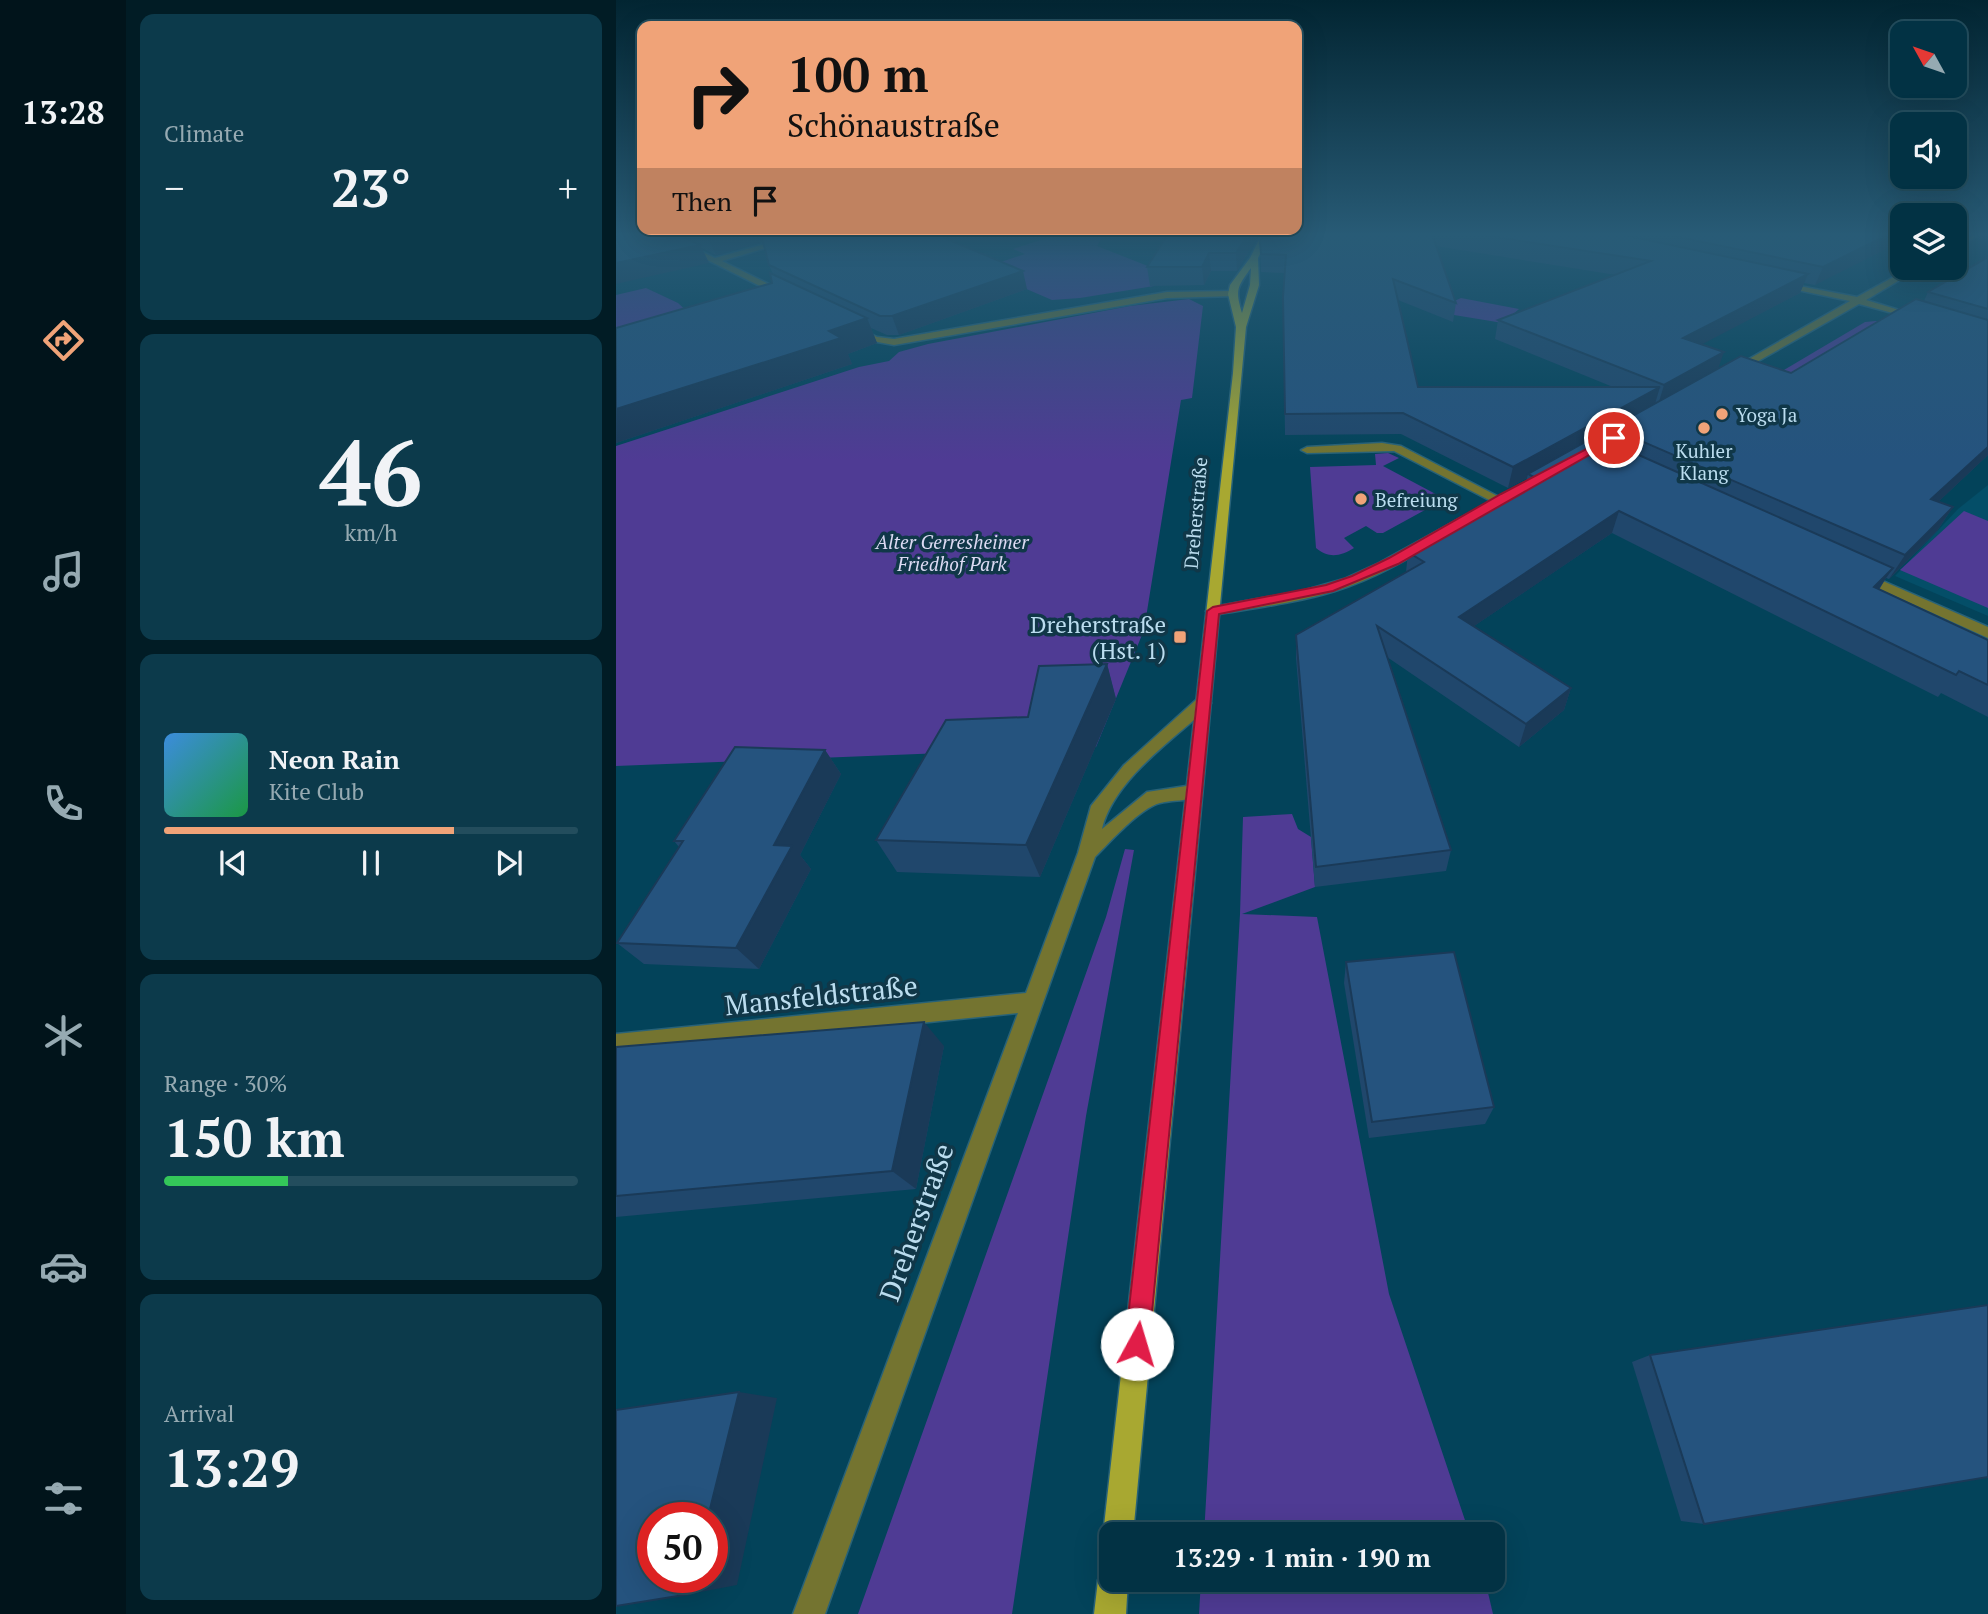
<!DOCTYPE html>
<html lang="en">
<head>
<meta charset="utf-8">
<style>
  :root { --surface:#023244; --page:#0c3a4b; --text:#f1f3f6; --muted:#96aab2; --line:#234d5d; --accent:#f0a378 }
  body { margin:0; font-family:"PT Serif",serif; background:var(--page); color:var(--text); height:100vh; display:flex; flex-direction:column; font-size:26px; white-space:nowrap }
  * { box-sizing:border-box; margin:0 }
  p { font-size:23px; color:var(--muted) }
  .icon { flex:none; width:38px; height:38px; fill:none; stroke:currentColor; stroke-width:2; stroke-linecap:round; stroke-linejoin:round }
  .map { position:relative; flex:1; overflow:hidden }
  .panel { display:flex; flex-direction:column; gap:14px; padding:14px; background:#011c25; width:490px }
  .panel>* { flex:none }
  .top-card { position:absolute; left:21px; top:21px; width:665px; height:214px; border-radius:14px; box-shadow:0 7px 28px #0002,0 0 0 2px var(--line); background:#f0a378; color:#111; overflow:hidden }
  .needle { width:46px; rotate:310deg }
  .fabs { position:absolute; left:1274px; top:21px; display:grid; gap:14px }
  .fabs a { display:grid; place-items:center; width:77px; height:77px; border-radius:14px; background:var(--surface); box-shadow:0 7px 28px #0002,0 0 0 2px var(--line); font-size:35px }
  .speed { position:absolute; left:21px; top:1502px; display:flex; gap:14px; font-size:35px; font-weight:700; text-align:center }
  .speed>* { display:grid; place-content:center; width:91px; height:91px; border-radius:50%; background:var(--surface); box-shadow:0 7px 28px #0002,0 0 0 2px var(--line); line-height:1 }
  .speed .limit { border:10px solid #d22; background:#fff; color:#111 }
  .pin { position:absolute; display:grid; place-items:center; width:60px; height:60px; color:#fff; margin:-30px; border:4px solid #fff; border-radius:50%; box-shadow:0 2px 7px #0007 }
  .me { position:absolute; width:77px; margin:-38px; rotate:6deg; stroke-linejoin:round; filter:drop-shadow(0 0 5px #0008) }
  .turn { display:flex; align-items:center; gap:24px; height:147px; padding:0 35px; font-size:32px }
  .turn .icon { width:91px; height:91px; stroke-width:2.5 }
  .turn b { display:block; font-size:49px; line-height:60px }
  .then { display:flex; align-items:center; height:66px; padding:0 35px; background:#0003; gap:14px; font-size:26px }
  .big { font-size:52px; font-weight:700; line-height:1.1 }
  .panel .widget { flex:1; display:flex; flex-direction:column; justify-content:center; gap:10px; min-width:0; padding:0 24px; border-radius:14px; background:var(--page) }
  .panel .dial { align-items:center; gap:0 }
  .dial b { font-size:91px; line-height:1 }
  .song { display:flex; align-items:center; gap:21px }
  .cover { width:84px; height:84px; border-radius:10px; background:linear-gradient(135deg,hsl(210 70% 55%),hsl(140 70% 35%)) }
  .played { height:7px; border-radius:4px; background:linear-gradient(90deg,var(--accent) 70%,var(--line) 70%) }
  .keys { display:flex; justify-content:space-around; direction:ltr }
  .heat { display:flex; justify-content:space-between; align-items:center; font-size:38px; direction:ltr }
  .charge { height:10px; border-radius:5px; background:linear-gradient(90deg,#34c759 30%,var(--line) 0) }
  .trip { position:absolute; left:483px; top:1522px; width:406px; height:70px; border-radius:14px; background:var(--surface); box-shadow:0 7px 28px #0002,0 0 0 2px var(--line); font-weight:700; line-height:70px; text-align:center }
  main { display:flex; flex:1; min-height:0 }
  .dock { display:flex; flex-direction:column; width:126px; justify-content:space-around; align-items:center; background:#01141b; color:var(--muted) }
  .dock .icon { width:49px; height:49px }
  .dock .current { color:var(--accent) }
  .dock b { font-size:32px; color:var(--text) }
  .map>svg:first-child { display:block }
  .built { fill:#044e68 }
  .green { fill:#4f3b94 }
  .lines { fill:none; stroke-linecap:round; stroke-linejoin:round }
  .minor-casing { stroke:#286278; stroke-width:3 }
  .major-casing { stroke:#286278; stroke-width:3 }
  .minor { fill:#747430; fill-rule:evenodd }
  .major { fill:#a8a831; fill-rule:evenodd }
  .wall { fill:#20476c; fill-rule:evenodd }
  .shaded-wall { fill:#1a3a58 }
  .building { fill:#25537e; stroke:#1a3a58; stroke-width:2 }
  .route { fill:#e11d48; stroke:#92132f; stroke-width:2 }
  .poi-dot { fill:#f0a378; stroke:#103748; stroke-width:2.5 }
  .labels { text-anchor:middle; dominant-baseline:central; stroke-width:7; stroke-linejoin:round; paint-order:stroke }
  .far-poi-label { font-size:19px; fill:#bbddef; stroke:#103748; text-anchor:start }
  .far-street-label { font-size:19px; fill:#bbddef; stroke:#103748 }
  .far-park-label { font-size:19px; font-style:italic; fill:#dcdaf3; stroke:#103748 }
  .poi-label { font-size:23px; fill:#bbddef; stroke:#103748; text-anchor:end }
  .near-street-label { font-size:28px; fill:#bbddef; stroke:#103748 }
</style>
</head>
<body>
<main>
<nav class="dock">
<b>13:28</b>
<svg class="icon current" aria-label="directions" viewBox="0 0 24 24"><path d="M12 3l9 9-9 9-9-9zM9 14v-3h6M13 9l2 2-2 2"/></svg>
<svg class="icon" aria-label="music" viewBox="0 0 24 24"><path d="M9 18V5l10-2v13"/><circle cx="6" cy="18" r="3"/><circle cx="16" cy="16" r="3"/></svg>
<svg class="icon" aria-label="phone" viewBox="0 0 24 24"><path d="M5 4h4l2 5-3 2q2 4 5 5l2-3 5 2v4C11 20 4 13 5 4z"/></svg>
<svg class="icon" aria-label="climate" viewBox="0 0 24 24"><path d="M12 3v18M4 7l16 10M4 17L20 7"/></svg>
<svg class="icon" aria-label="car" viewBox="0 0 24 24"><path d="M5 17H2v-5l4-1 3-4h7l3 4 3 1v5h-3M9 17h6M6 11h13"/><circle cx="7" cy="17" r="2"/><circle cx="17" cy="17" r="2"/></svg>
<svg class="icon" aria-label="filters" viewBox="0 0 24 24"><path d="M4 7h16M4 17h16"/><circle cx="9" cy="7" r="2"/><circle cx="15" cy="17" r="2"/></svg>
</nav>
<section class="panel">
<div class="widget"><p>Climate</p>
<div class="heat"><a>−</a><b class="big">23°</b><a>+</a></div>
</div>
<div class="widget dial"><b>46</b><p>km/h</p></div>
<div class="widget">
<div class="song"><i class="cover"></i><div><b>Neon Rain</b><p>Kite Club</p></div></div>
<div class="played"></div>
<div class="keys"><svg class="icon" aria-label="previous" viewBox="0 0 24 24"><path d="M18 5L8 12l10 7zM5 5v14"/></svg><svg class="icon" aria-label="pause" viewBox="0 0 24 24"><path d="M8 5v14M16 5v14"/></svg><svg class="icon" aria-label="next" viewBox="0 0 24 24"><path d="M6 5l10 7-10 7zM19 5v14"/></svg></div>
</div>
<div class="widget"><p>Range · 30%</p><b class="big">150 km</b><div class="charge"></div></div>
<div class="widget"><p>Arrival</p><b class="big">13:29</b></div>
</section>
<div class="map">
<svg width="1372" height="1614" viewBox="0 0 1372 1614">
  <rect width="100%" height="100%" fill="#03435a"/>
  <path class="built" d="M1372,485v131l-93,-40 63,-67z"/>
  <g class="green">
    <path d="M443,234h45l-7,12 61,24 -4,16 -74,12 -28,2 -128,-55 23,-7 51,25 27,-9 -12,-5z"/>
    <path d="M30,288l32,15 13,12 -75,58v-78z"/>
    <path d="M845,298l58,11 -16,14 -49,-8 -4,-12z"/>
    <path d="M573,299l14,7 -11,92 -11,2 -37,230 -48,117 -480,19v-320l243,-79 30,-6 10,-9 29,-8 202,-38z"/>
    <path d="M1260,321l15,1 -97,67 -37,-3 108,-64z"/>
    <path d="M772,453l11,5 -16,8 62,33 -62,34h-6l-11,-7 -22,12 10,10c-13,8 -25,11 -38,0l-6,-81 66,-2 -1,-11z"/>
    <path d="M1348,511l24,10v87l-88,-38z"/>
    <path d="M676,814l6,15 13,8 4,50 -73,27 75,3 72,377 81,241h-266l36,-621 3,-97z"/>
    <path d="M509,849l9,1 -48,266 -74,498h-154l248,-697z"/>
    <path d="M585,1580h284l8,34h-294z"/>
  </g>
  <g class="lines">
    <defs>
      <g id="minor">
        <path d="M39,234h10l50,24 85,-24h13l-91,27 65,32 1,2 -4,3z"/>
        <path d="M1354,234h10l-25,14v-5z"/>
        <path d="M1294,268h10l-54,32 53,16v4l-60,-16 -122,69 -9,-2 122,-70 -72,-15v-4l79,15z"/>
        <path d="M616,291l3,1v4l-68,2 -273,47 -22,-4 -23,-12 5,-3 23,11 17,2 273,-47z"/>
        <path d="M766,443l19,3 104,54 -10,3 -101,-52 -87,2 -6,-3 6,-3z"/>
        <path d="M850,515l4,1v6c-43,25 -86,54 -135,69 -39,12 -81,17 -122,24l-7,-4 7,-4 89,-16 42,-12 35,-16z"/>
        <path d="M1244,571l128,56v11l-133,-60v-6z"/>
        <path d="M587,698l8,5 -2,4c-36,32 -96,74 -107,122l45,-37 46,-7 6,2 3,5 -3,5c-13,4 -26,3 -39,6 -20,5 -50,39 -65,54l-270,757h-32l225,-601 -402,41v-20l410,-41 52,-140 13,-47 33,-41 73,-66z"/>
      </g>
      <g id="major">
        <path d="M646,234h8l-12,24 1,27 -13,42 -113,1208h-22v12l-4,-1 -4,-11 130,-1162 3,-46 -8,-33 2,-9 20,-27zM635,268l-1,17 -8,28c-7,-23 -5,-26 9,-45z"/>
        <path d="M495,1565v15h17l-2,34h-32l4,-34 4,-11z"/>
      </g>
    </defs>
    <use href="#minor" class="minor-casing"/>
    <use href="#major" class="major-casing"/>
    <use href="#minor" class="minor"/>
    <use href="#major" class="major"/>
  </g>
  <g class="wall">
    <path d="M0,234h319l92,55 -128,46h-12l-16,-7 6,15 -29,11 4,10 -236,79v-115l156,-45 1,-9 -4,-9 -6,-23 -47,13 -14,-7 7,15z"/>
    <path d="M418,234h225l-22,37h-26l-7,14 -54,1 -3,-19 18,-27z"/>
    <path d="M648,234h638l-87,51 -11,-2 -4,10 -99,51 17,24 73,5 133,-72 4,-9 60,-35v198l-50,47 15,5 -16,24 -48,48 -3,-1 -7,12 109,50v77l-47,-24 -3,4 -326,-164 -138,93 97,62 -7,22 -45,37 -132,-90 64,193 -5,21 -131,16 -19,-229v-23l110,-63 2,-20 118,-68 1,-6 -19,10 -107,-54 -116,1 -2,-138 1,-24 -23,-1 -1,-31zM820,246l180,29 -118,45 -3,19 118,48h-195l-20,-87 55,22 3,-19zM993,432l-2,9 -8,-3 6,-4z"/>
    <path d="M491,664l9,35 -76,178 -143,-5 -21,-32 152,-123z"/>
    <path d="M209,750l16,24 -41,81 11,14 -52,100 -115,-5 -27,-21 62,-96 -5,-6z"/>
    <path d="M730,962l148,145 -9,17 -116,14 -25,-155z"/>
    <path d="M328,1046l-28,143 -300,28v-170z"/>
    <path d="M1034,1355l54,169 -23,-3 -49,-159z"/>
  </g>
  <g class="shaded-wall">
    <path d="M105,234h69l-74,21 -8,-17z"/>
    <path d="M632,234h11l-22,37 -1,-18z"/>
    <path d="M1273,234h13v7l-87,44 8,-18z"/>
    <path d="M84,245l9,18 -93,21v-21z"/>
    <path d="M593,253l2,18 -7,14 -2,-18z"/>
    <path d="M407,271l4,18 -128,46 -7,-19z"/>
    <path d="M1192,274l-8,19 -124,65 7,-20z"/>
    <path d="M251,318l10,25 -29,11 4,10 -236,79v-34z"/>
    <path d="M1108,352l-7,20 -59,33 6,-20z"/>
    <path d="M1044,387l-6,20 -43,21 -2,4 -78,44 -3,-2 -1,4 -19,10 5,-21z"/>
    <path d="M1372,447v8l-72,68 15,-24z"/>
    <path d="M1337,507l-16,24 -48,48 16,-24z"/>
    <path d="M1003,511l-7,22 -157,106 4,-22z"/>
    <path d="M1277,568l-15,22 -4,-3z"/>
    <path d="M491,664l9,35 -76,178 -14,-32z"/>
    <path d="M955,688l-7,22 -45,37 7,-23z"/>
    <path d="M209,750l16,24 -41,81 11,14 -52,100 -23,-21 38,-103z"/>
    <path d="M308,1022l20,24 -28,143 -24,-18z"/>
    <path d="M123,1392l38,6 -40,187 -47,9 4,-17h18v-60h-4z"/>
  </g>
  <g class="building">
    <path d="M0,234h61l23,11 -84,18z"/>
    <path d="M84,234h21l-13,4z"/>
    <path d="M145,234h174l88,37 -131,45h-12l-111,-51z"/>
    <path d="M552,234h80l-12,19h-27l-7,14h-55z"/>
    <path d="M648,234h168l24,69 -63,-24 25,108h242l-147,80 -110,-54 -118,1 -2,-117 3,-42 -25,-1 -1,-13z"/>
    <path d="M860,234h143l189,40 -125,64 41,14 -60,33 -166,-65 153,-59z"/>
    <path d="M1048,234h225l-66,33z"/>
    <path d="M1372,257v52l-60,-17z"/>
    <path d="M154,273l97,45 -38,13 12,7 -225,71v-81l156,-45z"/>
    <path d="M1300,299l72,21v127l-57,52 22,8 -48,48 -294,-127 130,-72 50,17z"/>
    <path d="M980,436l297,132 -19,19 114,53v45l-29,-14 -3,4 -337,-164 -160,106 112,71 -45,36 -149,-98 74,224 -135,17 -20,-232 128,-73 -16,-10 128,-74 -8,-4z"/>
    <path d="M491,664l-81,181 -150,-5 70,-120 82,-3 11,-51z"/>
    <path d="M119,747l90,3 -51,95 18,1 -56,102 -119,-5 66,-102h-9z"/>
    <path d="M838,952l40,155 -122,15 -26,-160z"/>
    <path d="M308,1022l-32,149 -276,25v-149z"/>
    <path d="M1372,1305v172l-284,47 -54,-169z"/>
    <path d="M123,1392l-31,125h-55v60h41l-4,17 -74,12v-196z"/>
  </g>
  <linearGradient id="sky" x2="0" y2="1"><stop stop-color="#022532"/><stop offset="0.51" stop-color="#285b76"/><stop offset="1" stop-color="#285b76" stop-opacity="0"/></linearGradient>
  <rect width="1372" height="460" fill="url(#sky)"/>
  <path class="route" d="M995,436l8,2 -221,126 -65,27 -114,23 -70,730 -3,9 -9,3 -8,-3 -4,-9 82,-733 6,-4 113,-22 26,-9 37,-18 112,-64z"/>
  <g class="poi-dot">
    <circle cx="1106" cy="414" r="7"/>
    <circle cx="1088" cy="428" r="7"/>
    <circle cx="745" cy="499" r="7"/>
    <rect x="557" y="630" width="14" height="14" rx="3.5"/>
  </g>
  <g class="labels">
    <g class="far-poi-label">
      <text x="1120" y="414">Yoga Ja</text>
      <text x="1088" y="450" text-anchor="middle">Kuhler<tspan x="1088" dy="22">Klang</tspan></text>
      <text x="759" y="499">Befreiung</text>
    </g>
    <g class="far-street-label">
      <text transform="translate(579 513) rotate(-85)">Dreherstraße</text>
    </g>
    <g class="far-park-label">
      <text x="336" y="541">Alter Gerresheimer<tspan x="336" dy="22">Friedhof Park</tspan></text>
    </g>
    <g class="poi-label">
      <text x="550" y="624">Dreherstraße<tspan x="550" dy="26">(Hst. 1)</tspan></text>
    </g>
    <g class="near-street-label">
      <text transform="translate(205 995) rotate(-6)">Mansfeldstraße</text>
      <text transform="translate(300 1222) rotate(-70)">Dreherstraße</text>
    </g>
  </g>
</svg>
<div class="fabs">
<a><svg class="needle" viewBox="-14 -14 28 28"><path d="M0-13l5 13h-10z" fill="#e53935"/><path d="M0 13l5-13h-10z" fill="#96aab2"/></svg></a>
<a><svg class="icon" aria-label="sound" viewBox="0 0 24 24"><path d="M4 9h4l5-4v14l-5-4H4zM17 9q2 3 0 6"/></svg></a>
<a><svg class="icon" aria-label="layers" viewBox="0 0 24 24"><path d="M12 4l9 5-9 5-9-5zM3 14l9 5 9-5"/></svg></a>
</div>
<div class="speed"><div class="limit">50</div></div>
<div class="pin" style="left:998px;top:438px;background:#d93025"><svg class="icon" aria-label="arrive" viewBox="0 0 24 24"><path d="M6 21V4h12l-3 4 3 4H6"/></svg></div>
<svg class="me" style="left:521px;top:1344px" viewBox="-20 -20 40 40"><circle r="19" fill="#fff"/><path d="M0-13L10 11 0 6-10 11z" fill="#e11d48"/></svg>
<div class="trip">13:29 · 1 min · 190 m</div>
<div class="top-card">
<div class="turn"><svg class="icon" aria-label="right" viewBox="0 0 24 24"><path d="M7 20v-9h11M14 6l5 5-5 5"/></svg><div><b>100 m</b>Schönaustraße</div></div>
<div class="then">Then<svg class="icon" aria-label="arrive" viewBox="0 0 24 24"><path d="M6 21V4h12l-3 4 3 4H6"/></svg></div>
</div>
</div>
</main>
</body>
</html>
